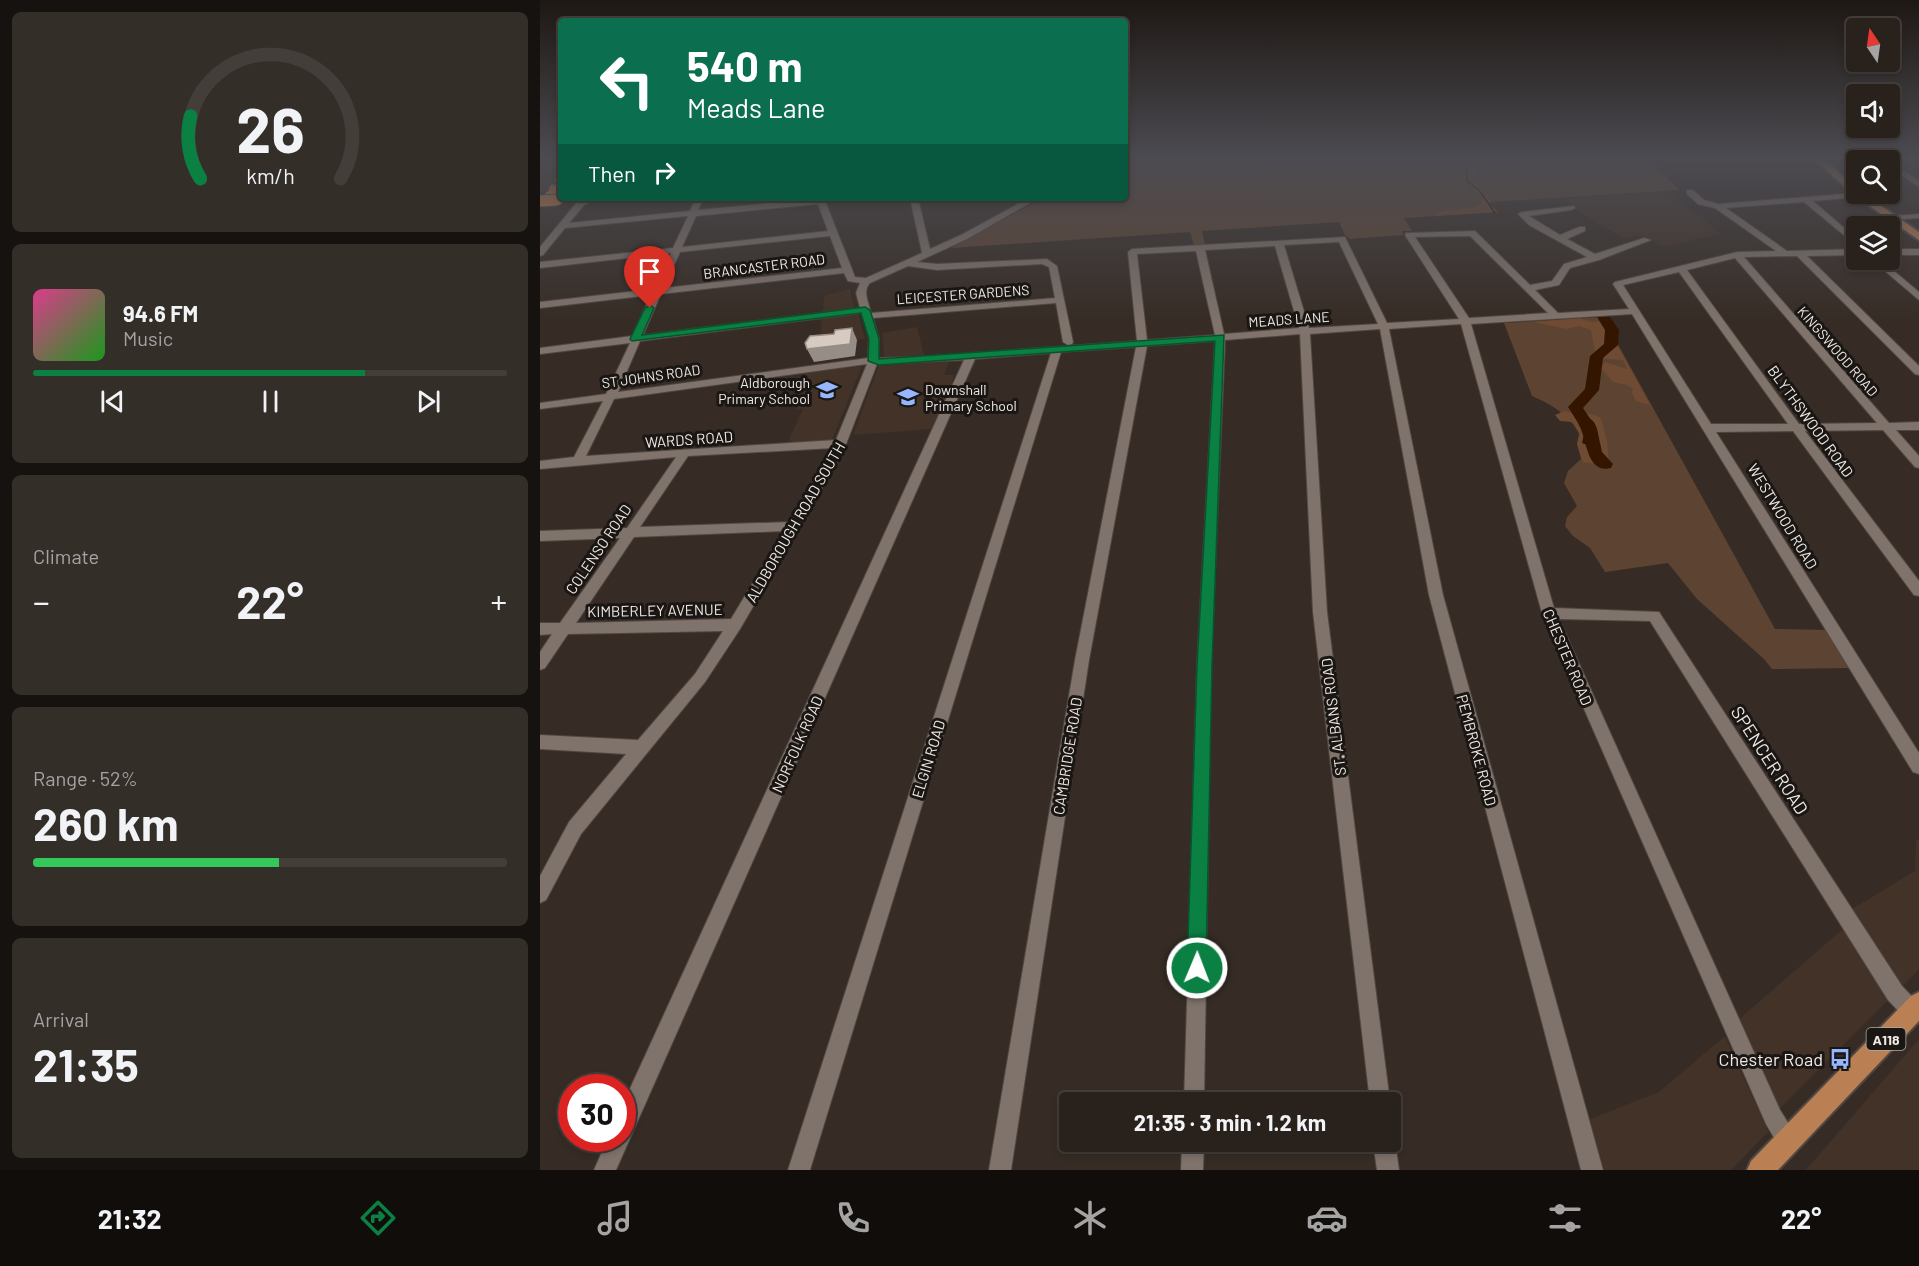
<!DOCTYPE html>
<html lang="en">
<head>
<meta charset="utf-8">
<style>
  :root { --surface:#28211c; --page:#342e29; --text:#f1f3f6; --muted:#a5a3a3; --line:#443e3b; --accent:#0b8043 }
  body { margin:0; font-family:Barlow,sans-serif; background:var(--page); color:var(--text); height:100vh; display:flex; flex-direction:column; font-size:22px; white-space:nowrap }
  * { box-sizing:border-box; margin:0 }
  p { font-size:20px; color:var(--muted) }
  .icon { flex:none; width:33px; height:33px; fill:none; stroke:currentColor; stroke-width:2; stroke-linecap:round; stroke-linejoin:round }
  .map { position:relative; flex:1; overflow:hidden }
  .panel { display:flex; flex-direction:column; gap:12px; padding:12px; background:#16120f; width:540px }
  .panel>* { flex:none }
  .hud { position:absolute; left:18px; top:18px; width:570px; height:183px; border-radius:6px; box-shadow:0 3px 9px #0003,0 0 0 2px var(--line); background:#0b6e4f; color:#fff; overflow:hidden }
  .needle { width:39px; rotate:347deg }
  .buttons { position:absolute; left:1306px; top:18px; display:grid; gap:12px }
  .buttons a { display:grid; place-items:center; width:54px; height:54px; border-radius:6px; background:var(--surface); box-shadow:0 3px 9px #0003,0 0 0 2px var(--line); font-size:30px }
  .speed { position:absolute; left:18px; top:1074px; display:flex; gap:12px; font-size:30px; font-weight:700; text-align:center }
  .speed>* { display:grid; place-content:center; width:78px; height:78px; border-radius:50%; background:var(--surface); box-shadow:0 3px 9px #0003,0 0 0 2px var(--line); line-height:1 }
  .speed .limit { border:9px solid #d22; background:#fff; color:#111 }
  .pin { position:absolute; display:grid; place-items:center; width:51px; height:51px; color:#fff; margin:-62px -26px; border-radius:50% 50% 50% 0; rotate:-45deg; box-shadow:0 0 6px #0007 }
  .pin .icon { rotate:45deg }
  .me { position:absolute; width:66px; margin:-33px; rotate:1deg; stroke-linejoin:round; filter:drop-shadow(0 0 4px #0008) }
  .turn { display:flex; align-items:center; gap:21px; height:126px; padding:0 30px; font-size:27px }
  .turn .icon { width:78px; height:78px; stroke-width:2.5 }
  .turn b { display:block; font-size:42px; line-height:51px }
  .then { display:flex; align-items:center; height:57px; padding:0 30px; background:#0003; gap:12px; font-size:22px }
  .big { font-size:45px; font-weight:700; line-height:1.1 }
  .panel .card { flex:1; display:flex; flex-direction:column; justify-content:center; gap:9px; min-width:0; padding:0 21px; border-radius:9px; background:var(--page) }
  .panel .dial { align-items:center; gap:0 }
  .dial svg { height:156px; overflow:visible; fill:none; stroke:var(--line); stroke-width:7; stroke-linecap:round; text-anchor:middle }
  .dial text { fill:var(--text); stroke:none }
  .song { display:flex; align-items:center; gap:18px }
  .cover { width:72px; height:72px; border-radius:9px; background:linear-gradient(135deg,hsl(330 70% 55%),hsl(120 70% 35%)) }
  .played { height:6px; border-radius:3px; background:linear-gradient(90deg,var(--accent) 70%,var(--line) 70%) }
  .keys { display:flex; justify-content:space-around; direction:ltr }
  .heat { display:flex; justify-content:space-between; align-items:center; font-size:33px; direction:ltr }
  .charge { height:9px; border-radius:4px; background:linear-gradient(90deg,#34c759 52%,var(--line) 0) }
  .trip { position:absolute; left:519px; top:1092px; width:342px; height:60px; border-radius:6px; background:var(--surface); box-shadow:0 3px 9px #0003,0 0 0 2px var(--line); font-weight:700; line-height:60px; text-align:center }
  .tab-bar { display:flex; height:96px; justify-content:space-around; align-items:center; background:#100d0b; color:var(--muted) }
  .tab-bar .icon { width:42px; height:42px }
  .tab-bar .selected { color:var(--accent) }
  .tab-bar b { font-size:27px; color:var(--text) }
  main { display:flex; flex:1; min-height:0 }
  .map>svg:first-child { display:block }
  .built { fill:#423227 }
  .green { fill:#5d4432 }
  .forest { fill:#6e4b32 }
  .water { fill:#331500 }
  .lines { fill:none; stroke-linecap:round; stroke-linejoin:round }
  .stream { stroke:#331500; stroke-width:1.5 }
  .river { fill:#331500; fill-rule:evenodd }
  .minor-casing { stroke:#504742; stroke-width:2 }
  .major-casing { stroke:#504742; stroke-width:4 }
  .highway-casing { stroke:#504742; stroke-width:21 }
  .minor { fill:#7f736b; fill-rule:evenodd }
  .major { fill:#ba8054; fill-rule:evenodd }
  .highway { stroke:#e18844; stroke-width:18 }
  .rail { stroke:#b8b0ab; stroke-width:1.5; stroke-dasharray:4.5 4.5; stroke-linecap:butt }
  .highway-bridge-casing { stroke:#504742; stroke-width:13; stroke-linecap:butt }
  .highway-bridge { stroke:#e18844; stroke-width:11 }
  .shaded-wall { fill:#968d87 }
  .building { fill:#d7cac1; stroke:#968d87; stroke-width:1.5 }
  .route { fill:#0b8043; stroke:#07532c; stroke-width:1.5 }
  .labels { text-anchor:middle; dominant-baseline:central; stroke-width:6; stroke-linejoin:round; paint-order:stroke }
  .far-street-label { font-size:14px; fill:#f0e9e5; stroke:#1a1613 }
  .far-poi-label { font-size:14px; fill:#f0e9e5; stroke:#1a1613; text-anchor:end }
  .shield { fill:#1a1613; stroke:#b0aaa6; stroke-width:1.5 }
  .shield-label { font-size:14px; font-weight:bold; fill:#f0e9e5 }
  .street-label { font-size:15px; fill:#f0e9e5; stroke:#1a1613 }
  .near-street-label { font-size:18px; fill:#f0e9e5; stroke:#1a1613 }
  .near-poi-label { font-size:18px; fill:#f0e9e5; stroke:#1a1613; text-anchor:end }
</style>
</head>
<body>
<main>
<section class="panel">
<div class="card dial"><svg viewBox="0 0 100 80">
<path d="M14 69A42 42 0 1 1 86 69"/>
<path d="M14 69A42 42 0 0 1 9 37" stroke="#0b8043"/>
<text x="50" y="56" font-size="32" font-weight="700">26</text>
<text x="50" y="72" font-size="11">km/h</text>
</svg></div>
<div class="card">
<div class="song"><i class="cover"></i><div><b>94.6 FM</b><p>Music</p></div></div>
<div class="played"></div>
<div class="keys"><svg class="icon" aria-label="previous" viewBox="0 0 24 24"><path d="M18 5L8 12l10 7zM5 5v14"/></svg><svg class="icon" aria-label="pause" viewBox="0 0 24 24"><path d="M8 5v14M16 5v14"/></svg><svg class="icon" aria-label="next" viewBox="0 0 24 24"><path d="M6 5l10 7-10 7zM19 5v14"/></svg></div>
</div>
<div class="card"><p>Climate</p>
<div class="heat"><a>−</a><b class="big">22°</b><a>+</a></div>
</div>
<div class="card"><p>Range · 52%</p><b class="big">260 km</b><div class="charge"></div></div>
<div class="card"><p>Arrival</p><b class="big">21:35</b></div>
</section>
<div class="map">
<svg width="1379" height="1170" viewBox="0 0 1379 1170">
  <rect width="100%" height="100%" fill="#362c25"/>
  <g class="built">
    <path d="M4,158h17v30l-21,5v-30z"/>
    <path d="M1129,191l7,9 27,18 18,16 -59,13 -14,-9 -12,-3 -12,3 -4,-2 -37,-21 -17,-17z"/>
    <path d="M310,289l4,19 -31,4 1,-16z"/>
    <path d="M318,313l7,26 -46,5 3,-27z"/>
    <path d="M377,327l7,28 -40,3 -2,-25z"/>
    <path d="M410,360l-6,15h10l-12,45 -8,2 -3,7 -78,6 26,-70z"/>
    <path d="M322,366l-30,74 -45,4 16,-35h-6l8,-36z"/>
    <path d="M1379,839v130l-18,19 -49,-79 63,-38 1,-31z"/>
    <path d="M1304,928l45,71 -112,112 -39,-91z"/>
    <path d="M1185,1036l43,96 -37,38h-127l-14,-51 69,-27z"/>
    <path d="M1379,1039v131h-113z"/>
  </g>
  <g class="green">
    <path d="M585,158h353l-10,7 1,20 29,27 -94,6 8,13h-10l1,4 -53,4 -5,-4 -6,-13 -137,9 3,13 -11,1 -4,-13 -239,16 92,-50h82z"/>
    <path d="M948,158h160l31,32 -188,12c-5,-7 -17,-19 -18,-25l2,-6z"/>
    <path d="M1061,317l14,22 160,290 51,1 23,38 -77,1 -8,-10 -67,-60 -29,-36 -63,9 -15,-24 -17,-12 -8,-10 2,-9 10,-11 -13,-23 4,-12 13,-12 -4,-15 2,-11c-12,-20 -27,-28 -47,-37l-28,-73z"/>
  </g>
  <g class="forest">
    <path d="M938,158h10l-13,13 -2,10 13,12 5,9 -3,1 10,9 -64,4 4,-4 35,-4 8,-5v-6l-18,-19 4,-11z"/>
    <path d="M1040,318l10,4 14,-1 46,84 -14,-4 -4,-8 1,-4 -6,-4 -14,-3 -12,-14 4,-6 22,7 -4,-9 -17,-1 -11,-7 -4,-22 -12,-4 -12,3 -33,-7z"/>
    <path d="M1024,411c13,3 24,0 37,7l6,23 2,25 -26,-4 -6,-18 3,-9 -7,-13 -13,-1 -5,-6z"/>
  </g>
  <path class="water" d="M1038,417c18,-2 20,11 20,25l-11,3 -5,-2 3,-13z"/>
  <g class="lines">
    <path class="stream" d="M940,158l-13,9v14l12,9 16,23"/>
    <path class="river" d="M1063,313l5,1 11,16 -1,15 -15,13 -4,32 -16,18 14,21 5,23 11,12 -2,4c-24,6 -24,-27 -31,-41 -3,-7 -8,-13 -12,-20l17,-18 5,-33 14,-12 1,-14 -8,-13z"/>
    <defs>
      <g id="minor">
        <path d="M1350,162l29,19v6l-29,-20z"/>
        <path d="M1147,190h6l11,10 14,4 139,-11 7,2 -4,2 -47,4 44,38v7l-53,-44 -78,6 61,43 70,-2v6l-50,1 112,110v9l-4,-1 -118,-118 -53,1 145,166 30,-1v8h-23l23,26v12l-4,-1 -32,-37 -78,1 114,150v15l-5,-1 -121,-164 -77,1 203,321v21l-6,-2 -281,-458 -161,10 83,284 105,4 243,374 17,18v14l-7,3 -7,-3 -17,-18 -238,-379 -91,-2 221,491 19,30 -3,8 -8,3 -8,-3 -14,-24 -224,-511 -81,-289 -72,5 54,266 160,575h-22l-152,-575 -49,-266 -70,5 17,278 63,490h-20l-57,-490 -13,-278 -75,6 -14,326 -7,436h-20l13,-436 18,-325 -68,5 -58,314 -78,510h-22l86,-510 61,-313 -75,5 -251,818h-22l263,-817 -76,6 -359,811h-22l14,-32h14v-32l342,-746 -87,4 -34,88 -103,177 -35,53 -124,152 -35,66 -6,3v-27l29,-54 57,-68 -86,-5v-14l98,5 57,-66 28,-43 -155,3 -23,34 -5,2v-18l12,-18 -12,1v-12h20l60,-85 -80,3v-10l87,-3 49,-71 -136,12v-8l34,-4 29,-56 -63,8v-6l66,-9 24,-51 -90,11v-6l92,-12 19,-41 -111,13v-6l114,-13 17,-36 -131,15v-6l133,-14 15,-32 -123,12 -22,27 -3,1v-9l38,-46 9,-3h12l-15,7 -15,18 121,-12 6,-13h8l-6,12 126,-12 31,79 11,1 56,-25 -12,-55h8l12,51 31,-14 68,-37h10l-72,41 -50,23 20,2 110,-5 10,7 16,76 -1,2 -4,1 -5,-3 -7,-39 -183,15 6,21 -1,19 39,-1 220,-16 -9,-89 4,-3 213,-12 42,86 72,-4 -54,-84 1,-2 69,-2 55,54 22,-4 12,-17 23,-7 -58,-32 -11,-11 4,-2 52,-6 1,2 -4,2 -42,6 31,19 19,-8h6v4l-18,8 28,15 49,-16 7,2 -52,20 -29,8 -11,17 -24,5 23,23 71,-4 -16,-25 2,-2 122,-30 39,-1 -61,-43 -17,-4 -11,-10zM278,204l10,27 -146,16 14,-31zM290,236l12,32 -178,20 16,-36zM930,236l78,77 -79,5 -54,-81zM799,242l39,82 -69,4 -25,-83zM735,246l24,82 -75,6 -19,-84zM656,251l19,84 -68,5 -10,-86zM1195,258l142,165 -78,1 -112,-154zM502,264l7,3 6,31 -184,15c-2,-10 -9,-22 -1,-30l38,-17 29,4zM1139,272l109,152h-77l-88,-139zM304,273l4,8 12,2 -4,10 4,15 -217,27 18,-41zM322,313l7,26 -1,19 -250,34 22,-51zM327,364l-31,76 -250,16 28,-57zM293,448l-43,74 -150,5 48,-71zM244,531l-53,88 -155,4 58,-86z"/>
        <path d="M1379,214v4l-27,2 -4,-2 4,-2z"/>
        <rect x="1350" y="249" width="29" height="6"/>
        <path d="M1332,260h9l38,32v8z"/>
        <path d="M850,1134l5,8 4,28h-22l-4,-28h17z"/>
        <path d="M642,1142h22l-1,28h-22z"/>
      </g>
      <g id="major">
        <path d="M1273,158h9l35,30v6h7l55,38v8l-64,-44z"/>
        <path d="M1379,992v29l-141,149h-31l4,-9 160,-165z"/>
      </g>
      <path id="highway" d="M17,194l4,-1"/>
    </defs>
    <use href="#minor" class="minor-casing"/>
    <use href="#major" class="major-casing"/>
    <use href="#highway" class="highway-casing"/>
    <use href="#minor" class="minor"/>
    <use href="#major" class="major"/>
    <use href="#highway" class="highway"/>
    <path class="rail" d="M0,203l21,-31"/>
    <defs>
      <path id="highway-bridge" d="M0,201l17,-1"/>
    </defs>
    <use href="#highway-bridge" class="highway-bridge-casing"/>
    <use href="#highway-bridge" class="highway-bridge"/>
  </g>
  <path class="shaded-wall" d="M312,328l5,12 -2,16 -41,6 -7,-13z"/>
  <path class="building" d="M312,328l-2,16 -43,5 -2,-6 5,-7 24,-2 1,-4z"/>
  <linearGradient id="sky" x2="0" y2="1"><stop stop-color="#1e1814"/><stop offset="0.49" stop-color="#4c4b51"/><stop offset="1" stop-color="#4c4b51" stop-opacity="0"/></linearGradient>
  <rect width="1379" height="322" fill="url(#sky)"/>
  <path class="route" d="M110,305l4,3 -12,27 223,-28 5,3 9,29v20l345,-24 -12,331 -6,302 -2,7 -7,3 -7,-3 -3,-7 10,-302 18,-325 -336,24 -11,-4 1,-22 -8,-26 -229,28 -2,-2 15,-31z"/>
  <defs>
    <symbol id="school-bare" viewBox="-9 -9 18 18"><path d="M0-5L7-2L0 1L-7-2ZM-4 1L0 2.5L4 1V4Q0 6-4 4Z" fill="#96b6fd" stroke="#1a1613" stroke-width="2.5" paint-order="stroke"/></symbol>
    <symbol id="bus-bare" viewBox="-9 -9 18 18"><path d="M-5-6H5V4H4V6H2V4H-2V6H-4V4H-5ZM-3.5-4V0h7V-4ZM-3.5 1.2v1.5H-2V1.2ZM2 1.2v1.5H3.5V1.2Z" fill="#96b6fd" stroke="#1a1613" stroke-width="2.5" paint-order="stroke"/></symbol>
  </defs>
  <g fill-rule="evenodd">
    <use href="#school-bare" x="272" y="375" width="30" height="30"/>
    <use href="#school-bare" x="353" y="382" width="30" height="30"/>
    <use href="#bus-bare" x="1285" y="1044" width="30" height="30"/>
  </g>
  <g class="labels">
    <g class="far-street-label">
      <text transform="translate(224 266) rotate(-7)">BRANCASTER ROAD</text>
      <text transform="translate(423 294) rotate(-4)">LEICESTER GARDENS</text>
      <text transform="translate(749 319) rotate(-4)">MEADS LANE</text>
      <text transform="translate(1298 351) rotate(49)">KINGSWOOD ROAD</text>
      <text transform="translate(111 376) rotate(-8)">ST JOHNS ROAD</text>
    </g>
    <g class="far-poi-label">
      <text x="270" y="382">Aldborough<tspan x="270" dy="16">Primary School</tspan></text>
      <text x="385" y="389" text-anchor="start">Downshall<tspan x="385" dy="16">Primary School</tspan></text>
    </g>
    <rect class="shield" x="1326.5" y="1028" width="39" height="22" rx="4.5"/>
    <g class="shield-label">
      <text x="1346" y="1039">A118</text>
    </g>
    <g class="street-label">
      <text transform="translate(1271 421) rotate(54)">BLYTHSWOOD ROAD</text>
      <text transform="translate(149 439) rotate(-4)">WARDS ROAD</text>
      <text transform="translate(1243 516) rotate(59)">WESTWOOD ROAD</text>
      <text transform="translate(255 522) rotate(-60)">ALDBOROUGH ROAD SOUTH</text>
      <text transform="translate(58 549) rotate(-56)">COLENSO ROAD</text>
      <text transform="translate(115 610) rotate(-1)">KIMBERLEY AVENUE</text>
      <text transform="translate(1028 657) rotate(67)">CHESTER ROAD</text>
      <text transform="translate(793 717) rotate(-97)">ST. ALBANS ROAD</text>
      <text transform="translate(257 744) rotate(-66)">NORFOLK ROAD</text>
      <text transform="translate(937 750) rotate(75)">PEMBROKE ROAD</text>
      <text transform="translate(527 756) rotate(-81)">CAMBRIDGE ROAD</text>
      <text transform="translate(388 759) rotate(-73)">ELGIN ROAD</text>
    </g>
    <g class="near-street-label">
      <text transform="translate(1230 760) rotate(57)">SPENCER ROAD</text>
    </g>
    <g class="near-poi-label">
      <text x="1283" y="1059">Chester Road</text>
    </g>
  </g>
</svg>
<div class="buttons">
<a><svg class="needle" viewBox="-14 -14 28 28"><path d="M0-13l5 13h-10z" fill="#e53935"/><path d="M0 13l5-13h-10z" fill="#a5a3a3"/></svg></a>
<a><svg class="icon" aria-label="sound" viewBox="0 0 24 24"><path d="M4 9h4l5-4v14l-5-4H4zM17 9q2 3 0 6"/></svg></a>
<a><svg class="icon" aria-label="search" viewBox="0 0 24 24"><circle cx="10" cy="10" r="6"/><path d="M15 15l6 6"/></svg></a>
<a><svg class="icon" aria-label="layers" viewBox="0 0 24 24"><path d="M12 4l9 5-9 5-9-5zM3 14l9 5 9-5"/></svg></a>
</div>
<div class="speed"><div class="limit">30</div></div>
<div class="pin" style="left:110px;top:308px;background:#d93025"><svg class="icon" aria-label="arrive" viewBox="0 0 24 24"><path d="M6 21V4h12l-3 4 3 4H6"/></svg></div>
<svg class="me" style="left:657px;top:968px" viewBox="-20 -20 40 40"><circle r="17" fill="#0b8043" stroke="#fff" stroke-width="3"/><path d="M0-11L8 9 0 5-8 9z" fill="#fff"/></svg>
<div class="trip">21:35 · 3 min · 1.2 km</div>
<div class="hud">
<div class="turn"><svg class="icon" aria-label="left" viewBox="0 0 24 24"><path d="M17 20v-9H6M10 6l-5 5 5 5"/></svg><div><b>540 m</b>Meads Lane</div></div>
<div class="then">Then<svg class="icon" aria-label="right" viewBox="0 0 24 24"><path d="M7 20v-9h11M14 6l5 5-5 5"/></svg></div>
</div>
</div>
</main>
<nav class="tab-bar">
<b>21:32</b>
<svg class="icon selected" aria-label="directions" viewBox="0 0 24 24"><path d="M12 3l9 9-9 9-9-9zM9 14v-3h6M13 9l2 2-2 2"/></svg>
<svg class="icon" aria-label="music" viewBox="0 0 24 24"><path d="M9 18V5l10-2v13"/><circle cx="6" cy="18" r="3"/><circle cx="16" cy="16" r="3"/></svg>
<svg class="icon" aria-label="phone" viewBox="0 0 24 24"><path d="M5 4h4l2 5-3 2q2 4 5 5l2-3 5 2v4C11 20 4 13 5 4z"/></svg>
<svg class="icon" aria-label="climate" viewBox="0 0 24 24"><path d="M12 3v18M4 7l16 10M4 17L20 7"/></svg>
<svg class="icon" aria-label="car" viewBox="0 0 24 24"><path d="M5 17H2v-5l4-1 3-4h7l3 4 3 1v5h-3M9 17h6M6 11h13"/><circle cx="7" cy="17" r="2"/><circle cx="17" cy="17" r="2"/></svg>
<svg class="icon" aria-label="filters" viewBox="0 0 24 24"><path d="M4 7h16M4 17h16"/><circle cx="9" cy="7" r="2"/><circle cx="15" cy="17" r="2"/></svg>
<b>22°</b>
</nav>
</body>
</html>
